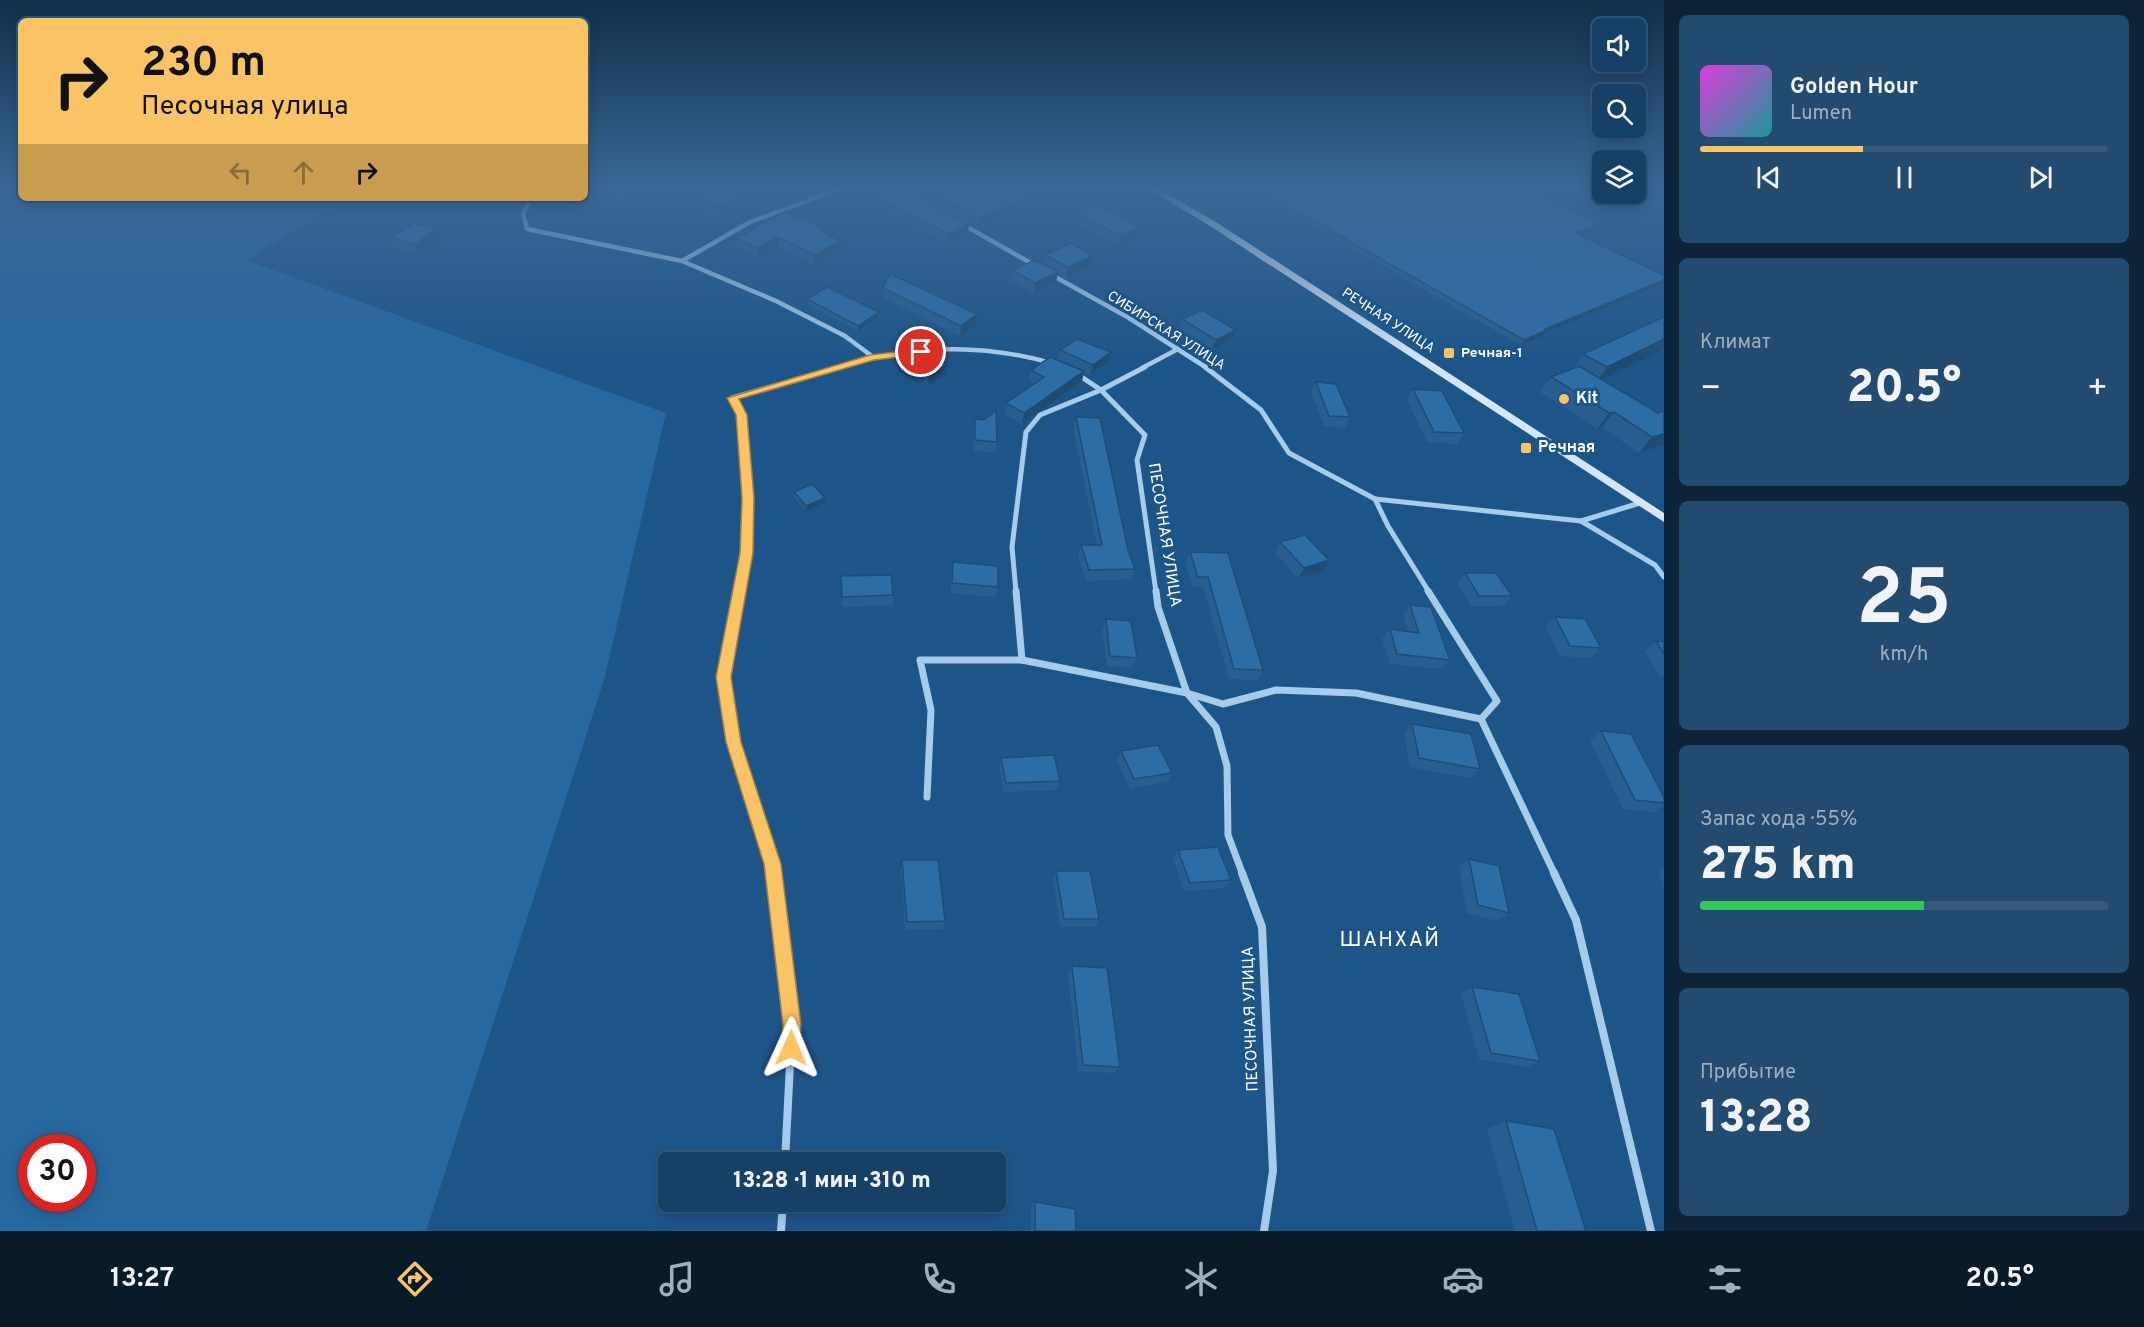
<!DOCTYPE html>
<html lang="ru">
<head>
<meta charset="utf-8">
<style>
  :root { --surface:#164066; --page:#234b6f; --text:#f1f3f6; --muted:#9eafbf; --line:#35597a; --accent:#fac366 }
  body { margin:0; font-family:Overpass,sans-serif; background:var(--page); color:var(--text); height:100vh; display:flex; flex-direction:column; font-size:22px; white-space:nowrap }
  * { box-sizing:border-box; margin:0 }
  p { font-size:20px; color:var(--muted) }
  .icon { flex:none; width:33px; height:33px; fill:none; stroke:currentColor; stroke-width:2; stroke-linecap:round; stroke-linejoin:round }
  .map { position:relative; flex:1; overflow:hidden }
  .details { display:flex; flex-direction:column; gap:15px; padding:15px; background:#0c2338; width:480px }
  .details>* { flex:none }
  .banner { position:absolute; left:18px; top:18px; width:570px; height:183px; border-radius:9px; box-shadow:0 3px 15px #0003,0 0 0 2px var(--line); background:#fac366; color:#111; overflow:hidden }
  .controls { position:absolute; left:1592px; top:18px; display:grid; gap:12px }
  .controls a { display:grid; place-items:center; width:54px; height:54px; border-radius:9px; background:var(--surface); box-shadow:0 3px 15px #0003,0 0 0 2px var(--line); font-size:30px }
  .speed { position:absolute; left:18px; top:1134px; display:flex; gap:12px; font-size:30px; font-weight:700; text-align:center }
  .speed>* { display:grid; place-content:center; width:78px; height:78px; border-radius:50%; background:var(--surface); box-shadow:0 3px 15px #0003,0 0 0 2px var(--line); line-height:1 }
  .speed .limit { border:9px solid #d22; background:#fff; color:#111 }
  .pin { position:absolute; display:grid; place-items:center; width:51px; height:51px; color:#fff; margin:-26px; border:3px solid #fff; border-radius:50%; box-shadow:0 2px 6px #0007 }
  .me { position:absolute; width:66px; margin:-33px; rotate:1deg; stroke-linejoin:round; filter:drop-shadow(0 0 4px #0008) }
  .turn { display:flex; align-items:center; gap:21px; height:126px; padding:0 24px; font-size:27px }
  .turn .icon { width:78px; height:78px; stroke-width:2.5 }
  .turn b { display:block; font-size:42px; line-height:51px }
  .lanes { display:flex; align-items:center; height:57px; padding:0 24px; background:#0003; justify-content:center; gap:30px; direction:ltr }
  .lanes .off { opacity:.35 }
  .big { font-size:45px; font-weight:800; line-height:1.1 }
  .details .widget { flex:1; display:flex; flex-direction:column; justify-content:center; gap:9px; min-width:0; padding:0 21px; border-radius:9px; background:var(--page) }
  .details .dial { align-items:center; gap:0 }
  .dial b { font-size:78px; line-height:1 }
  .song { display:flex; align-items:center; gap:18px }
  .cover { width:72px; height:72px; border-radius:9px; background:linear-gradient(135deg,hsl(300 70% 55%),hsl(180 70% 35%)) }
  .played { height:6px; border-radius:3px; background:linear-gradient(90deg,var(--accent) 40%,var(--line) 40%) }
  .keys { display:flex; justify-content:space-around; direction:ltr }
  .heat { display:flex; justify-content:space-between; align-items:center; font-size:33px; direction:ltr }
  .charge { height:9px; border-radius:4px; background:linear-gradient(90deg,#34c759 55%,var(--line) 0) }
  .trip { position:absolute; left:658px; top:1152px; width:348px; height:60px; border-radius:9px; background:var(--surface); box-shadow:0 3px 15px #0003,0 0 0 2px var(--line); font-weight:800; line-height:60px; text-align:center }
  .menu { display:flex; height:96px; justify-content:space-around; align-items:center; background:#091a29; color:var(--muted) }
  .menu .icon { width:42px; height:42px }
  .menu .on { color:var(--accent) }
  .menu b { font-size:27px; color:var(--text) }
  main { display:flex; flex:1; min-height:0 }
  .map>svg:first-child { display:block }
  .green { fill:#2768a0; fill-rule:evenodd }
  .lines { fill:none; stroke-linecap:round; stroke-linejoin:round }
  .street-far3 { stroke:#a7cceb; stroke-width:4.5 }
  .street-far2 { stroke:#a7cceb; stroke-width:5 }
  .street-far1 { stroke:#a7cceb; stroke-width:7 }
  .street { stroke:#a7cceb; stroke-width:8 }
  .secondary { fill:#d3e6f8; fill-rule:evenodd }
  .wall { fill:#275e8f }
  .shaded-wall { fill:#204c74 }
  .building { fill:#2d6da6; stroke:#204c74; stroke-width:1.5 }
  .route { fill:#fac366; stroke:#a27f42; stroke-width:1.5 }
  .poi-dot { fill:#fac366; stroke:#1e5588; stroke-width:2 }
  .labels { text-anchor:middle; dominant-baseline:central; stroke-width:6; stroke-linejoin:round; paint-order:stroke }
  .far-street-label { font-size:14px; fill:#fff; stroke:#1e5588 }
  .far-poi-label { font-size:14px; font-weight:bold; fill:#fff; stroke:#1e5588; text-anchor:start }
  .poi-label { font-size:16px; font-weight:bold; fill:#fff; stroke:#1e5588; text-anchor:start }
  .street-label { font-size:16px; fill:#fff; stroke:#1e5588 }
  .near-neighbourhood-label { font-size:21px; letter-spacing:1.5px; fill:#fff; stroke:#1e5588 }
</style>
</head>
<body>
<main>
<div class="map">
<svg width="1664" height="1231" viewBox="0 0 1664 1231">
  <rect width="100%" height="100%" fill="#1e5588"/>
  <path class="green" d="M0,190h21v8h328l-103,62 420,153 -62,267 -178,551h-426zM32,1148h50v50h-50z"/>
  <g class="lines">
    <g class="street-far3">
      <path d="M539,198l-10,4 -6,12 4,15 155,32 94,40 69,35 28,21"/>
      <path d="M962,224l74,42"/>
      <path d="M682,261l68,-39 86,-32"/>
      <path d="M1050,274l79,44 78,50"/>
      <path d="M835,368c77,-21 138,-27 216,-5"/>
      <path d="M1142,368l36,-19"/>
    </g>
    <g class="street-far2">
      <path d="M1205,367l56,43 28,43 86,46 13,27 41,66"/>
      <path d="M1077,374l24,16 44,45 -8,25 19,132"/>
      <path d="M1375,499l206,22 59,-18"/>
      <path d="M1581,521l74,44 9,12"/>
      <path d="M740,592l7,-39 1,-55 -6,-83 -10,-17 108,-31"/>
      <path d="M1016,592l-4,-45 14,-115 14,-17 61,-25 44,-23"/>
    </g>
    <g class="street-far1">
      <path d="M740,591l-16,86 9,65 40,133"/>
      <path d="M1016,591l6,69"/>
      <path d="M1156,591l2,16 29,86 29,34 11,39 1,69 15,40"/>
      <path d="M1428,591l69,110 -16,18 74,156"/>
      <path d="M927,797l4,-87 -11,-50h102l165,33 36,11 53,-14 80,3 125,26"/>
    </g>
    <g class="street">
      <path d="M773,873l19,152 -7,137"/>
      <path d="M1242,873l20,54 11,244 -9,60"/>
      <path d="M1554,873l22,47 75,311"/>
      <path d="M781,1231l2,-29"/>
    </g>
    <path class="secondary" d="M1151,190h9l56,32 448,291v9l-454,-296z"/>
  </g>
  <g class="wall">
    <path d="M585,190h53l6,11 -22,11 -37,-17z"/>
    <path d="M654,190h114l-46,26z"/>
    <path d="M773,190h22l-7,4z"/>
    <path d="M861,190h45l62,44 -21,9 -85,-45v-8z"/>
    <path d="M907,190h142l-1,5 -70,34z"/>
    <path d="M1252,190h283l20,8 -3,4 44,27 -16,6 -35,98 -2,3 -22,9 -269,-154z"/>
    <path d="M1076,213l64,14 -2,10 -21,8 -43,-22z"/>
    <path d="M825,229v4l16,8v9l-26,15 -36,-18 -20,11 -22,-11 -1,-9z"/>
    <path d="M391,238l49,1 -23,16 -23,-7z"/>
    <path d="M1045,255l48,1 -2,10 -25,12 -8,-5 -2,9 -23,11 -22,-13 1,-10 31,-6z"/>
    <path d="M883,288l94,26 -1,11 -16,11 -77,-38z"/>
    <path d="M807,299l72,18 -21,14 -51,-27z"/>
    <path d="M1664,317v32l-63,30 63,66 -25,8 -37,-26 -5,2 -57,-37 11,-15 22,-8 10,-15z"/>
    <path d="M1182,319l50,21 -20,10 -33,-21z"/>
    <path d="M1060,350l48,12 -18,13 -6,-3 -2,9 -60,43 -18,-10 2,-11 29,-19 -6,-4 2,-10 27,-10z"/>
    <path d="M906,356l41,9 -1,11 -18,8 -23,-17z"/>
    <path d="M1316,382l34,35 -5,11 -21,-2 -13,-33z"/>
    <path d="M1413,389l51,44 -7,11 -30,-2 -20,-42z"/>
    <path d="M1076,417l59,152 -4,10 -45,2 -8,-25 3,-11h16l-24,-117z"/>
    <path d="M975,419l22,23 -2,10 -21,-1v-21z"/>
    <path d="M794,492l31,6v5l-19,8 -12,-14z"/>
    <path d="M1280,542l42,29 -24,7 -23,-25z"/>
    <path d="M1190,552l38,1 35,117 -6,10 -28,-1 -26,-92h-10l-8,-24z"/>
    <path d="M953,562l45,25 -2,10 -45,-4v-20z"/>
    <path d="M1465,573l47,23 -9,10h-32l-14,-22z"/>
    <path d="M841,576l52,19v10l-51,2z"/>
    <path d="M1410,605l40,55 -9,9 -51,-5 -8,-25 8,-10 18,2 -5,-16z"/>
    <path d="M1555,617l46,31 -10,10 -31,-2 -14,-29z"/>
    <path d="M1106,619l31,39 -5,10 -25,-2 -5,-36z"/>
    <path d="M1656,641l8,1v34h-5l-14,-25z"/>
    <path d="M1412,724l68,45 -10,9 -60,-11 -6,-33z"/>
    <path d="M1601,731l63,66v8l-10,7 -31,-3 -33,-68z"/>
    <path d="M1121,751l51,22 -5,9 -37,7 -13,-28z"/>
    <path d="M1001,758l59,23 -4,9 -52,2 -5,-25z"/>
    <path d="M1178,850l53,30 -7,8 -40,3 -11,-33z"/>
    <path d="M1469,859l40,54 -11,8 -31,-8 -8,-46z"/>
    <path d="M902,860l43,61 -2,8 -38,1 -4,-61z"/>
    <path d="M1664,868v22l-5,-19z"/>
    <path d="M1056,871l43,48 -4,8h-35l-7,-48z"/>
    <path d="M1072,966l48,101 -6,6 -36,-2 -10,-98z"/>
    <path d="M1472,987l68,74 -13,6 -48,-8 -18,-65z"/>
    <path d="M1506,1121l80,110h-71l-28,-102z"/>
    <path d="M1035,1202l41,29h-45v-26z"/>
  </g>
  <g class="shaded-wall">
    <path d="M751,190h17l-46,26 -1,-9z"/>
    <path d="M787,190h8l-7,4z"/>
    <path d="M1042,190h7l-1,5 -70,34 1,-10z"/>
    <path d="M642,191l2,10 -22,11 -2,-10z"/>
    <path d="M969,224l-1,10 -21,9 1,-9z"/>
    <path d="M1600,224l-4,5 -24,9 3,-5z"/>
    <path d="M1140,227l-2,10 -21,8 3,-10z"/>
    <path d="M437,229l3,10 -23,16 -3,-10z"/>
    <path d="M778,237l1,10 -20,11 -1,-10z"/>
    <path d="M841,241v9l-26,15 -1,-10z"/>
    <path d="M1093,256l-2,10 -25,12 2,-11z"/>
    <path d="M1058,272l-2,10 -23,11 2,-10z"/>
    <path d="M1664,280v4l-119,49 -2,3 -22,9 3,-5 21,-11z"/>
    <path d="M879,312v5l-21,14v-5z"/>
    <path d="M977,314l-1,11 -16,11 1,-10z"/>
    <path d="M1236,330l-4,10 -20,10 4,-10z"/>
    <path d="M1664,339v10l-69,34 12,-16z"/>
    <path d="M1111,352l-3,10 -18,13 3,-10z"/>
    <path d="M947,365l-1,11 -18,8 1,-10z"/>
    <path d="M1084,371l-2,10 -60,43 2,-11z"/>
    <path d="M1614,412l-12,15 -5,2 12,-16z"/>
    <path d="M1664,434v11l-25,8 13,-16z"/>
    <path d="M825,498v5l-19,8v-5z"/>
    <path d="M1329,560l-7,11 -24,7 6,-10z"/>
  </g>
  <g class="building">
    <path d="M592,190h46l4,1 -22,11z"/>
    <path d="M676,190h75l-30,17z"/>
    <path d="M863,190h43l63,34 -21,10z"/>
    <path d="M925,190h117l-63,29z"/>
    <path d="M1259,190h276l20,8 -7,2 52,24 -25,9 89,42v5l-119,49 2,1 -23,10z"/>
    <path d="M1100,205l40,22 -20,8 -44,-22z"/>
    <path d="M785,212l40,17 -4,2 20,10 -27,14 -36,-18 -20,11 -22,-10z"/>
    <path d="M414,223l23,6 -23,16 -23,-7z"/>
    <path d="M1071,243l22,13 -25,11 -23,-12z"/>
    <path d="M1035,260l23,12 -23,11 -23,-13z"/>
    <path d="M890,274l87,40 -16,12 -78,-38z"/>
    <path d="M827,287l52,25 -21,14 -51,-27z"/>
    <path d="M1202,310l34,20 -20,10 -34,-21z"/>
    <path d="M1664,317v22l-57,28 -24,-13z"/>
    <path d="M1077,339l34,13 -18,13 -33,-15z"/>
    <path d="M924,348l23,17 -18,9 -23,-18z"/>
    <path d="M1050,357l34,14 -60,42 -18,-10 38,-26 -13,-7z"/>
    <path d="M1579,366l79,47 6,-2v23l-12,3 -38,-25 -5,1 -58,-36z"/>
    <path d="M1316,382l20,2 14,33 -21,-1z"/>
    <path d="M1413,389l29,2 22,42 -30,-1z"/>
    <path d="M996,411l1,31 -22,-2v-21l8,1z"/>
    <path d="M1076,417l24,1 28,132 7,19 -46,1 -8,-25h21z"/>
    <path d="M812,484l13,14 -19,8 -12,-14z"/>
    <path d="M1305,535l24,25 -25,8 -24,-26z"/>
    <path d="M1190,552l38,1 35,117 -29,-1 -26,-92h-10z"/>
    <path d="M953,562l45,4v21l-46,-4z"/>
    <path d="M1465,573h31l16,23h-33z"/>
    <path d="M891,575l2,20 -51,2 -1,-21z"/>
    <path d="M1410,605l21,2 19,53 -53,-6 -7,-25 29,4z"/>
    <path d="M1555,617l30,2 16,29 -31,-2z"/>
    <path d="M1106,619l25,2 6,37 -27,-2z"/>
    <path d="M1656,641l8,1v12z"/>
    <path d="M1412,724l59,10 9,35 -61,-11z"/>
    <path d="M1601,731l30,3 33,63v6l-29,-3z"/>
    <path d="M1158,745l14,28 -38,6 -13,-28z"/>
    <path d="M1054,755l6,26 -54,2 -5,-25z"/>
    <path d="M1218,847l13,33 -41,3 -12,-33z"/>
    <path d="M1469,859l30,7 10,47 -31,-8z"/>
    <path d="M902,860h36l7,61 -38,1z"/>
    <path d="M1056,871h34l9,48h-35z"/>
    <path d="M1072,966l35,2 13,99 -37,-2z"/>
    <path d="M1472,987l47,7 21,67 -49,-8z"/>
    <path d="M1506,1121l48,8 32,102h-49z"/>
    <path d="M1035,1202l40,7 1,22h-41z"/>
  </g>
  <linearGradient id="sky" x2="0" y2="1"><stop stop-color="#102f4b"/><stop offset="0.52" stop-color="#3b6896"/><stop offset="1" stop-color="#3b6896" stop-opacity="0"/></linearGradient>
  <rect width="1664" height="362" fill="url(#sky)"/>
  <path class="route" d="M921,349l5,3 -1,2 -51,6 -135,39 8,16 7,83 -1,55 -22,124 10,65 40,122 20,161 -3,30 -7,2 -7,-2 -3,-7 2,-23 -19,-161 -38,-122 -10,-65 24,-124 2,-55 -6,-83 -9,-17 143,-43z"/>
  <g class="poi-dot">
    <rect x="1443" y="347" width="12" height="12" rx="3"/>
    <circle cx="1564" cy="399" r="6"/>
    <rect x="1520" y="442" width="12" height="12" rx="3"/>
  </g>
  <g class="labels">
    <g class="far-street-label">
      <text transform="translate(1388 321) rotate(33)">РЕЧНАЯ УЛИЦА</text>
      <text transform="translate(1166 331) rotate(32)">СИБИРСКАЯ УЛИЦА</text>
    </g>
    <g class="far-poi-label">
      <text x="1461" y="353">Речная-1</text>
    </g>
    <g class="poi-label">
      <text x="1576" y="399">Kit</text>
      <text x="1538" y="448">Речная</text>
    </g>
    <g class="street-label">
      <text transform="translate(1164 535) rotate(81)">ПЕСОЧНАЯ УЛИЦА</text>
      <text transform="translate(1251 1019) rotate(-92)">ПЕСОЧНАЯ УЛИЦА</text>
    </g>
    <g class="near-neighbourhood-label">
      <text x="1390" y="940">ШАНХАЙ</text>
    </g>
  </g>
</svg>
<div class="controls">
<a><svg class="icon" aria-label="sound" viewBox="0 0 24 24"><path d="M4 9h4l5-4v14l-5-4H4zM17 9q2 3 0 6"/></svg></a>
<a><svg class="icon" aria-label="search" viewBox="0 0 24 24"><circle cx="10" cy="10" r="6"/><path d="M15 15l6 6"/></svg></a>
<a><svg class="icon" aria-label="layers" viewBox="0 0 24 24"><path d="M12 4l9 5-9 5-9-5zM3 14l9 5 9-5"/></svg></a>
</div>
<div class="speed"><div class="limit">30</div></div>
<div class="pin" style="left:921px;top:352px;background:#d93025"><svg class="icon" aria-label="arrive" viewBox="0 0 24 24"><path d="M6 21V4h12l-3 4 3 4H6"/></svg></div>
<svg class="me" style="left:791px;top:1048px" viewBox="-20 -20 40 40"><path d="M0-17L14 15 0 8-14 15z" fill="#fac366" stroke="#fff" stroke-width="4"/></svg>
<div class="trip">13:28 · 1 мин · 310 m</div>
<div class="banner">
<div class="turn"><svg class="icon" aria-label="right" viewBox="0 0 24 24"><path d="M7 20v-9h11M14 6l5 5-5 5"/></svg><div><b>230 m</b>Песочная улица</div></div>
<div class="lanes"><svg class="icon off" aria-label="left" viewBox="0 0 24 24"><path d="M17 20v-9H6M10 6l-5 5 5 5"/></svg><svg class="icon off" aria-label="ahead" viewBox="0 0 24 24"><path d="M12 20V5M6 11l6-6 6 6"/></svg><svg class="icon" aria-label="right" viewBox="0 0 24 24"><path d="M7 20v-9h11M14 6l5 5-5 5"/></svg></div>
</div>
</div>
<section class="details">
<div class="widget">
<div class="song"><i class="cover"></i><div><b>Golden Hour</b><p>Lumen</p></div></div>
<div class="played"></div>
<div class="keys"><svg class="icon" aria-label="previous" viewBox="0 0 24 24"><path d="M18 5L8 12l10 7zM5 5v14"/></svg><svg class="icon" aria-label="pause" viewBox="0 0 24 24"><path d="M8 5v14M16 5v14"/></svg><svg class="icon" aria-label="next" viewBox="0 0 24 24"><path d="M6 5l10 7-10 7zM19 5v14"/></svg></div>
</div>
<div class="widget"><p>Климат</p>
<div class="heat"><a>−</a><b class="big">20.5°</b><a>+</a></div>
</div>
<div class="widget dial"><b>25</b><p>km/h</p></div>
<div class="widget"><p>Запас хода · 55%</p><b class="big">275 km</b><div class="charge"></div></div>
<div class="widget"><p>Прибытие</p><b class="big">13:28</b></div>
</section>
</main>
<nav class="menu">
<b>13:27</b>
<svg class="icon on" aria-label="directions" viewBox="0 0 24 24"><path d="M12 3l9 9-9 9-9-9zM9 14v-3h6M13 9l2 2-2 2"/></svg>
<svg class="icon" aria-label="music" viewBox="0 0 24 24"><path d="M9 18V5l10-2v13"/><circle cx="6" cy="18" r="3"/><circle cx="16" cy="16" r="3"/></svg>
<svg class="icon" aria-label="phone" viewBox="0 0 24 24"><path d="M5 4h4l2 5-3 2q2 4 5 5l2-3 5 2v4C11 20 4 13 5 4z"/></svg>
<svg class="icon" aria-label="climate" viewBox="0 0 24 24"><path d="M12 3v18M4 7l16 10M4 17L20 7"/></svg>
<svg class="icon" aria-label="car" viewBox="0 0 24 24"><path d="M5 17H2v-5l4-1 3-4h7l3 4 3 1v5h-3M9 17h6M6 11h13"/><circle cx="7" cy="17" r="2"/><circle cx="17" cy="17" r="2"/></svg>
<svg class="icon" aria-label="filters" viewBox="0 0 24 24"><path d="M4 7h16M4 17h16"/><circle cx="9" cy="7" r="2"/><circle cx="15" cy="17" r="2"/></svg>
<b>20.5°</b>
</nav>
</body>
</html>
